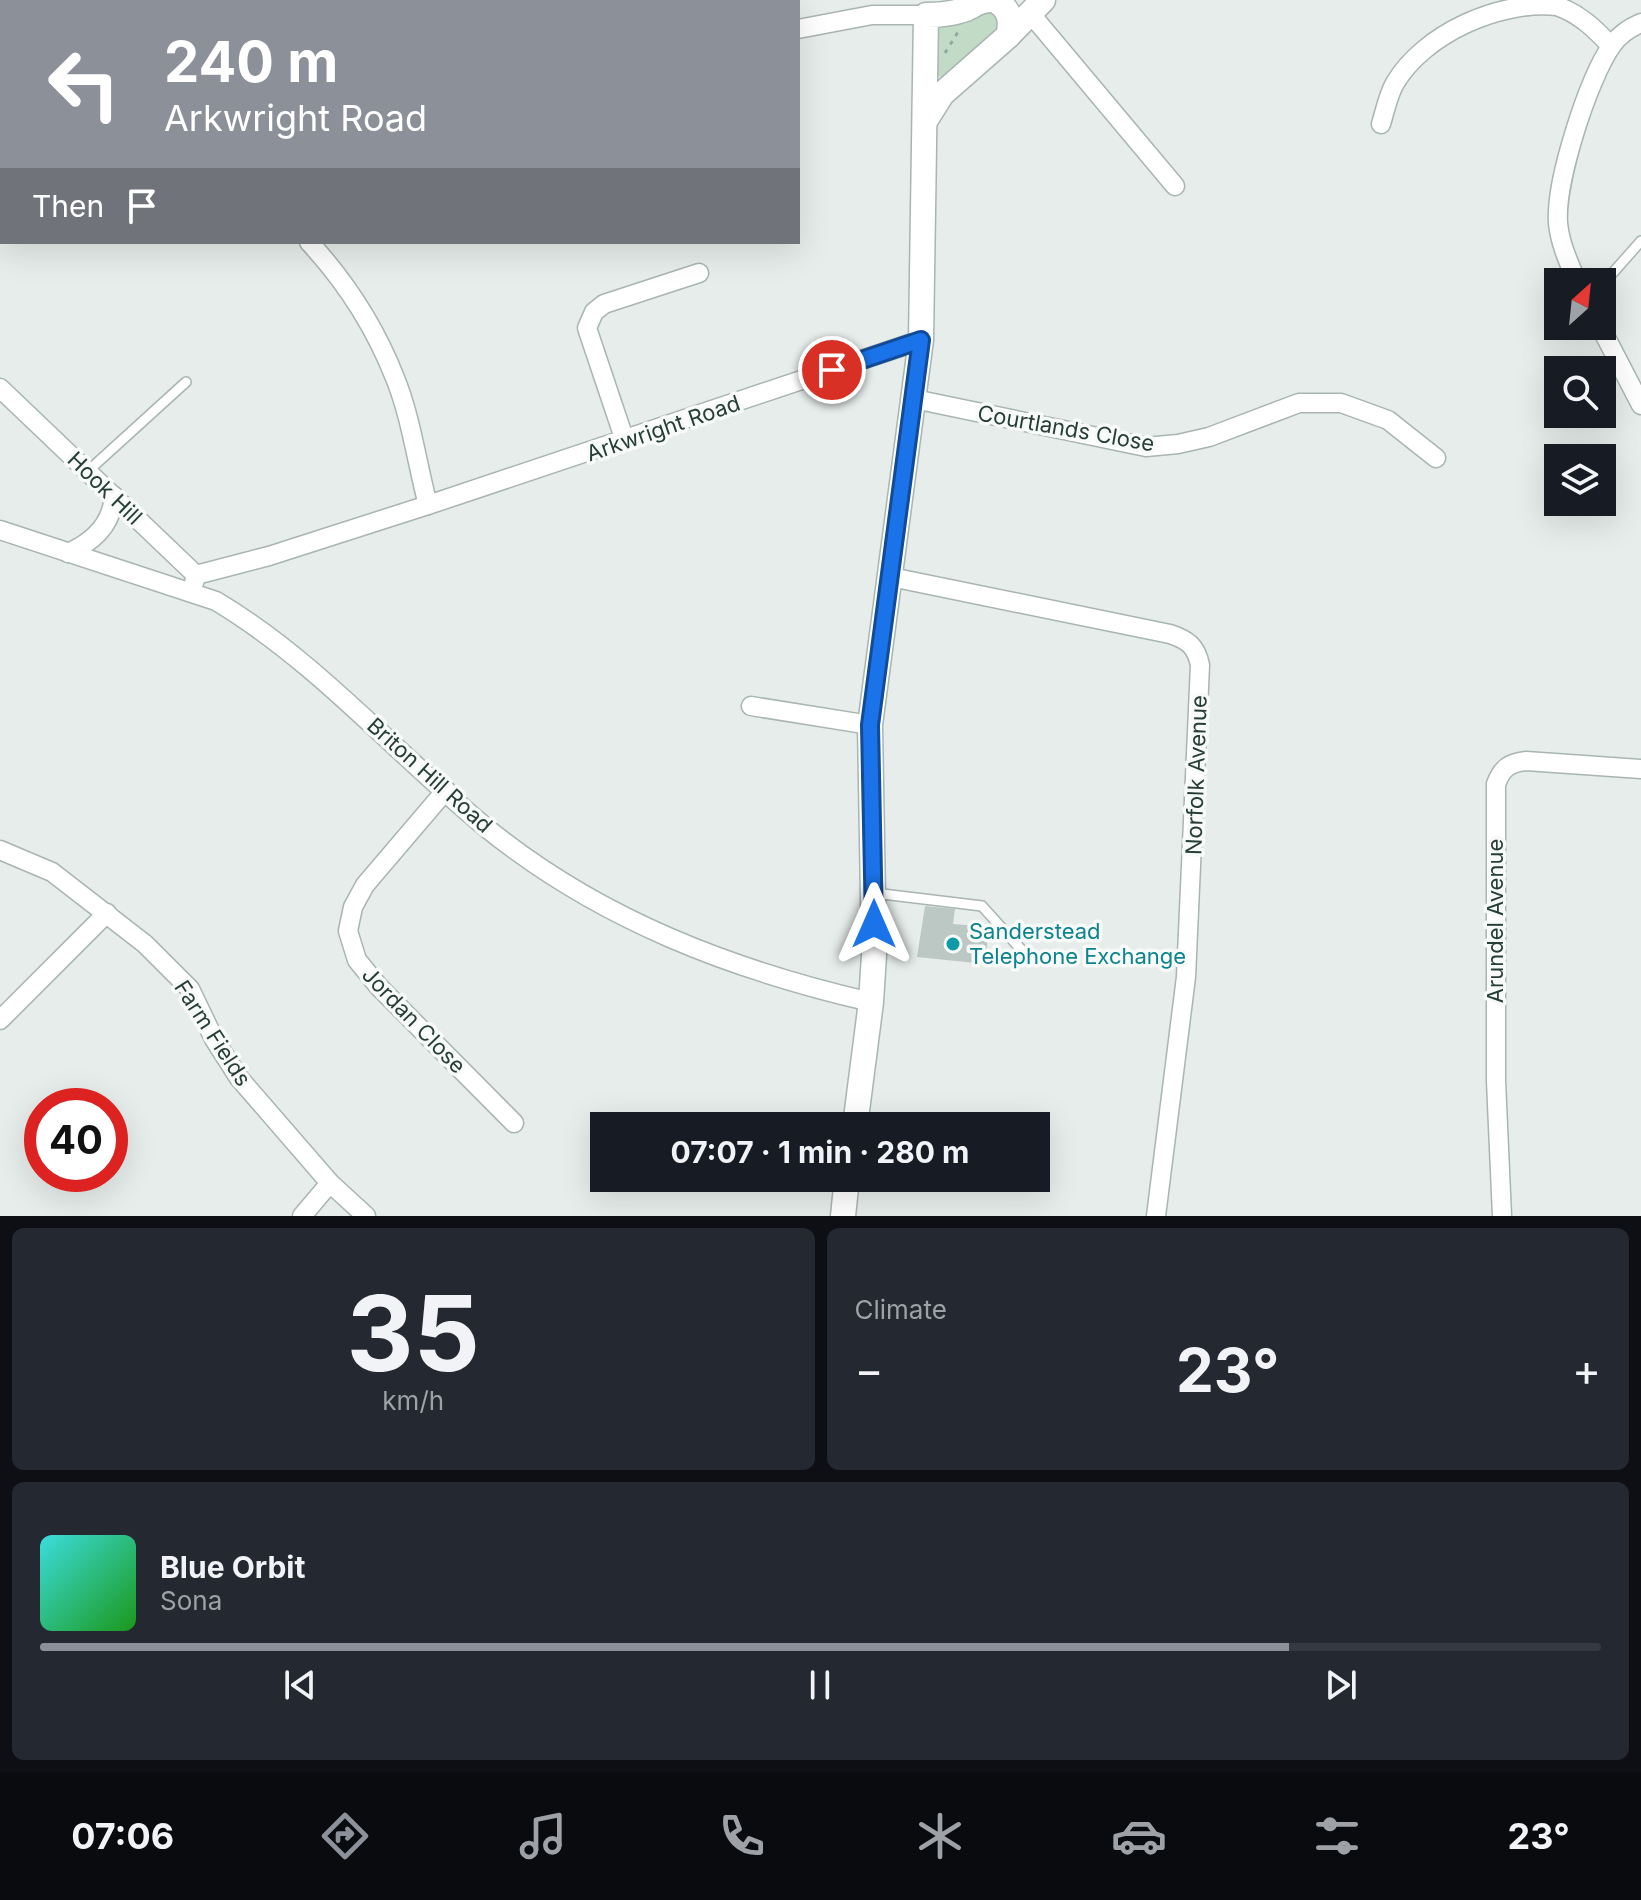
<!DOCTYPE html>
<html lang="en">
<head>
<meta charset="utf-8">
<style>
  :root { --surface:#171b24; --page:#242831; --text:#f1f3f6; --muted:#9ea1a6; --line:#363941; --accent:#8c9099 }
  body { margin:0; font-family:Inter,sans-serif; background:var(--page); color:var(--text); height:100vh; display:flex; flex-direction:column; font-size:30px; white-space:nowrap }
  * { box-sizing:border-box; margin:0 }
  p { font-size:26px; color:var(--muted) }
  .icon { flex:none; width:44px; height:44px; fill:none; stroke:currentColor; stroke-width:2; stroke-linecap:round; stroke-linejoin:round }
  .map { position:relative; height:1216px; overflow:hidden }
  .panel { display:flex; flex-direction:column; gap:12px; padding:12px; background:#0d0f14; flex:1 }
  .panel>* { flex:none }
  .hud { position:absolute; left:0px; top:0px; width:800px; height:244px; box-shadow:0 8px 32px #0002; background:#8c9099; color:#fff; overflow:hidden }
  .needle { width:52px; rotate:27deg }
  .fabs { position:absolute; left:1544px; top:268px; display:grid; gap:16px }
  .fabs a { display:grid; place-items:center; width:72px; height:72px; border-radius:0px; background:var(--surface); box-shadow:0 8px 32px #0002; font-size:40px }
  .speed { position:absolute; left:24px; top:1088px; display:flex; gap:16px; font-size:40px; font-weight:700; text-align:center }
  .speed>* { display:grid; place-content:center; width:104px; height:104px; border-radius:50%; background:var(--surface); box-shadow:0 8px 32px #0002; line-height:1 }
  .speed .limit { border:12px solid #d22; background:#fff; color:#111 }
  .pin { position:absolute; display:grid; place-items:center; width:68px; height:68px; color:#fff; margin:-34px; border:4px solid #fff; border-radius:50%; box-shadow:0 2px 8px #0007 }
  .me { position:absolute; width:88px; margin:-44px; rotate:0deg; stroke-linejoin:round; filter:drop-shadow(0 0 6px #0008) }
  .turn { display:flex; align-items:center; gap:28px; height:168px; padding:0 32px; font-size:36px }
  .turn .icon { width:104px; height:104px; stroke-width:2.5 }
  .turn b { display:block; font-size:56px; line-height:68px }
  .then { display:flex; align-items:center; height:76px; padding:0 32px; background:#0003; gap:16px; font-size:30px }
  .big { font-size:60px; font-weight:700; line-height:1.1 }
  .panel .widget { flex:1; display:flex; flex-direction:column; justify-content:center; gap:12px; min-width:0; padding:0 28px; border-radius:12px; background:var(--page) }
  .panel .dial { align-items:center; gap:0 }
  .dial b { font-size:104px; line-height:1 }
  .song { display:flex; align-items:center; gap:24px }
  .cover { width:96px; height:96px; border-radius:12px; background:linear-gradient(135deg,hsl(180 70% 55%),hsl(120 70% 35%)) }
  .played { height:8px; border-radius:4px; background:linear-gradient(90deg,var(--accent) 80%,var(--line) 80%) }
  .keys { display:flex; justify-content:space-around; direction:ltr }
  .heat { display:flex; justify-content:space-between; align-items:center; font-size:44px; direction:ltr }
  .panel .tiles { flex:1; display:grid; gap:12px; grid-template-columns:1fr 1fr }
  .widget:last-child { grid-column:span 2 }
  .trip { position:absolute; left:590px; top:1112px; width:460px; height:80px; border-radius:0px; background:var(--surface); box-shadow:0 8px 32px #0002; font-weight:700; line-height:80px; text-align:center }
  .tab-bar { display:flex; height:128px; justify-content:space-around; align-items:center; background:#090b0e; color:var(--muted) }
  .tab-bar .icon { width:56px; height:56px }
  .tab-bar .active { color:var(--accent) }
  .tab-bar b { font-size:36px; color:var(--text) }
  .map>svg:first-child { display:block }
  .green { fill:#c2dbc7 }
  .building { fill:#bcc8c3 }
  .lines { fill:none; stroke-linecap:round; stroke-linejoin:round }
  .service-casing { stroke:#a9b5b0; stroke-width:12 }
  .minor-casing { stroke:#a9b5b0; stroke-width:21 }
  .tertiary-casing { stroke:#a9b5b0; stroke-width:27 }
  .path { stroke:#8bada0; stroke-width:3; stroke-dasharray:4 6; stroke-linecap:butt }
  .service { stroke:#fff; stroke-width:9 }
  .minor { stroke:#fff; stroke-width:18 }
  .tertiary { stroke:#fff; stroke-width:24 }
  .route-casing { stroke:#114b97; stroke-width:20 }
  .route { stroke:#1a73e8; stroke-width:14 }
  .culture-dot { fill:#0f9aa8; stroke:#f7faf8; stroke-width:3 }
  .labels { text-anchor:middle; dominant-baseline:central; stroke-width:7; stroke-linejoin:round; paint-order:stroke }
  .street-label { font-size:22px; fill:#273e36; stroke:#f7faf8 }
  .culture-label { font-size:22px; fill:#0d838f; stroke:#f7faf8; text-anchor:start }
</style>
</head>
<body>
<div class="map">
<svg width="1641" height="1216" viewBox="0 0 1641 1216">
  <rect width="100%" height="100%" fill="#e6edea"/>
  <path class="green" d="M991,4l14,21 -62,54 -9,-7v-45z"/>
  <path class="building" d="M925,906l30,3 -2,15 36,3 -4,37 -68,-7z"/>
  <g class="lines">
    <defs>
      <g id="service">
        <path d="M1602,285l39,-44"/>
        <path d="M88,471l98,-89"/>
        <path d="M874,893l108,13 45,50"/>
      </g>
      <g id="minor">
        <path d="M91,0l2,2"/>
        <path d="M722,0l1,2"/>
        <path d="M782,0l1,2"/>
        <path d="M1030,13l145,173"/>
        <path d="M798,29l74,-14h54"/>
        <path d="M1381,124c4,-13 7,-29 14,-41 29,-49 104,-83 162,-77 23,8 38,23 54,40"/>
        <path d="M309,242c37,40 66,85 86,136 16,39 22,86 33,127"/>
        <path d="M1577,282c-8,-19 -17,-38 -19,-59 -3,-41 30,-144 54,-178 8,-11 17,-17 29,-22"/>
        <path d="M1600,326l41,79"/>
        <path d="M0,388l196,187 -2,8"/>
        <path d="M914,399l232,48 32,-3 31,-7 90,-34h42l47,17 48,38"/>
        <path d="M625,441l-38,-113 7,-16 10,-8 95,-31"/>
        <path d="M0,530l216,71c102,61 181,154 273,229 112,90 243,140 382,172"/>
        <path d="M68,553c25,-11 44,-29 46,-57"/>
        <path d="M196,575l73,-19 159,-51 493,-165"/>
        <path d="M891,577l279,57c18,6 26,12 30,31l-14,312 -30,239"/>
        <path d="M751,706l119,19"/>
        <path d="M446,790l-81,95 -12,22 -5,24 9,29 22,27 135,136"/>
        <path d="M0,850l52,22 93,72 45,45 24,50 25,39 91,105 36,33"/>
        <path d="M0,1020l107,-107"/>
        <path d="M302,1216l28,-33"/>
        <path d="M1502,1216l-6,-135v-297c6,-16 13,-21 30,-23l115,8"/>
      </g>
      <g id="tertiary">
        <path d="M1008,36l35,-36"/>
        <path d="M925,121l17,-27 66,-58c4,-15 2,-28 -14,-36"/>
        <path d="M855,1126l16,-124 3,-47 -4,-230 51,-385 5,-325c13,0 27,-1 40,-6 10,-5 15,-9 26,-9"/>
        <path d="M843,1216l4,-38"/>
      </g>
    </defs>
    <use href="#service" class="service-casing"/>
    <use href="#minor" class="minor-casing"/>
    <use href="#tertiary" class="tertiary-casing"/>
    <path class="path" d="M945,53l13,-21"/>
    <use href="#service" class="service"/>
    <use href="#minor" class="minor"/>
    <use href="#tertiary" class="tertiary"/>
  </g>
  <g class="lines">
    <defs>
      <path id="route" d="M832,370l89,-30 -51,385 4,199"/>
    </defs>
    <use href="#route" class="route-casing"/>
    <use href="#route" class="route"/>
  </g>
  <circle class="culture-dot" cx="953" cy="944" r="8"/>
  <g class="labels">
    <g class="street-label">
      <text transform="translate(663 428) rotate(-19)">Arkwright Road</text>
      <text transform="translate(1066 428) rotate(10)">Courtlands Close</text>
      <text transform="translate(105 488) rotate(44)">Hook Hill</text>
      <text transform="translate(430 775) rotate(42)">Briton Hill Road</text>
      <text transform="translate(1196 775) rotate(-88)">Norfolk Avenue</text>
      <text transform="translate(1495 921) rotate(-90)">Arundel Avenue</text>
      <text transform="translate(414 1020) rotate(46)">Jordan Close</text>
      <text transform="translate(213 1033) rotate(57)">Farm Fields</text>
    </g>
    <g class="culture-label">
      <text x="969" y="931">Sanderstead<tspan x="969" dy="25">Telephone Exchange</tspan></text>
    </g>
  </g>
</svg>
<div class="fabs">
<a><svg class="needle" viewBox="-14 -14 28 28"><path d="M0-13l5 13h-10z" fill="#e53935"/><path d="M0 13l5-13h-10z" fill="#9ea1a6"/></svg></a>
<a><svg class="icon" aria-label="search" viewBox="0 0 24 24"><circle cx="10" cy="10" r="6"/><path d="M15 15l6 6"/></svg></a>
<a><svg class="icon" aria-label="layers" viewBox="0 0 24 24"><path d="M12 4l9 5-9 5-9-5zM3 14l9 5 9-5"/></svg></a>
</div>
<div class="speed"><div class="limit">40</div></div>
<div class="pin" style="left:832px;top:370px;background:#d93025"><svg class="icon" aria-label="arrive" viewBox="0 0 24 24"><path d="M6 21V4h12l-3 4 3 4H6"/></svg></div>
<svg class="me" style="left:874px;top:924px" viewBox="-20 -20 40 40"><path d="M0-17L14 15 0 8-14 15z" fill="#1a73e8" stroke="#fff" stroke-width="4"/></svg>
<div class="trip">07:07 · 1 min · 280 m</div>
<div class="hud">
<div class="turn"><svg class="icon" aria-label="left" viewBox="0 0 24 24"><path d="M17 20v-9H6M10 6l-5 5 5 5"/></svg><div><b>240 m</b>Arkwright Road</div></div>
<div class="then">Then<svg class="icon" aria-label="arrive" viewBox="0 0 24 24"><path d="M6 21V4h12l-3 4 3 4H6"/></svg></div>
</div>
</div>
<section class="panel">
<div class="tiles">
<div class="widget dial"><b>35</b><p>km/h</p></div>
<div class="widget"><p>Climate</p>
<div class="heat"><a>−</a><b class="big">23°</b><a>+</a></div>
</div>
<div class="widget">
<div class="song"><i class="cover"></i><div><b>Blue Orbit</b><p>Sona</p></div></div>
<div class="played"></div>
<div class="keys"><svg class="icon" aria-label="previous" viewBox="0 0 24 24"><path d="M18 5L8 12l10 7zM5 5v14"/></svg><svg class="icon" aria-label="pause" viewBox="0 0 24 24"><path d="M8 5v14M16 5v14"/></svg><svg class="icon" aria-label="next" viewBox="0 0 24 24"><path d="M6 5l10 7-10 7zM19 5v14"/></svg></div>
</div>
</div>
</section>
<nav class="tab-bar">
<b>07:06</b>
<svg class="icon active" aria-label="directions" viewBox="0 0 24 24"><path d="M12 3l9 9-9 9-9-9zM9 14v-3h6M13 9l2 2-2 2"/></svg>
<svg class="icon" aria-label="music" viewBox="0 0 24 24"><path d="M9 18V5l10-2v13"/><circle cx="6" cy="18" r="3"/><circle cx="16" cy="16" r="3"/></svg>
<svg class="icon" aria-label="phone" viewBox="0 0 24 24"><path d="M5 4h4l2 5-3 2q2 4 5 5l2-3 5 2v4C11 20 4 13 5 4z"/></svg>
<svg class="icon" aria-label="climate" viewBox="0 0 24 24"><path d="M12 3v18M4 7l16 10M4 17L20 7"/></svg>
<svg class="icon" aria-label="car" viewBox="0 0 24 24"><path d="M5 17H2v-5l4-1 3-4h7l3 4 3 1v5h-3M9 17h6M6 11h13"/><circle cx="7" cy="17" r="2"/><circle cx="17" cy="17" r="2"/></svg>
<svg class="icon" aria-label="filters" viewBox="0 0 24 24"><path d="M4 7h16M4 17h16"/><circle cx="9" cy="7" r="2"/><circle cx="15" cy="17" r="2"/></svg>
<b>23°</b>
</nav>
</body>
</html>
